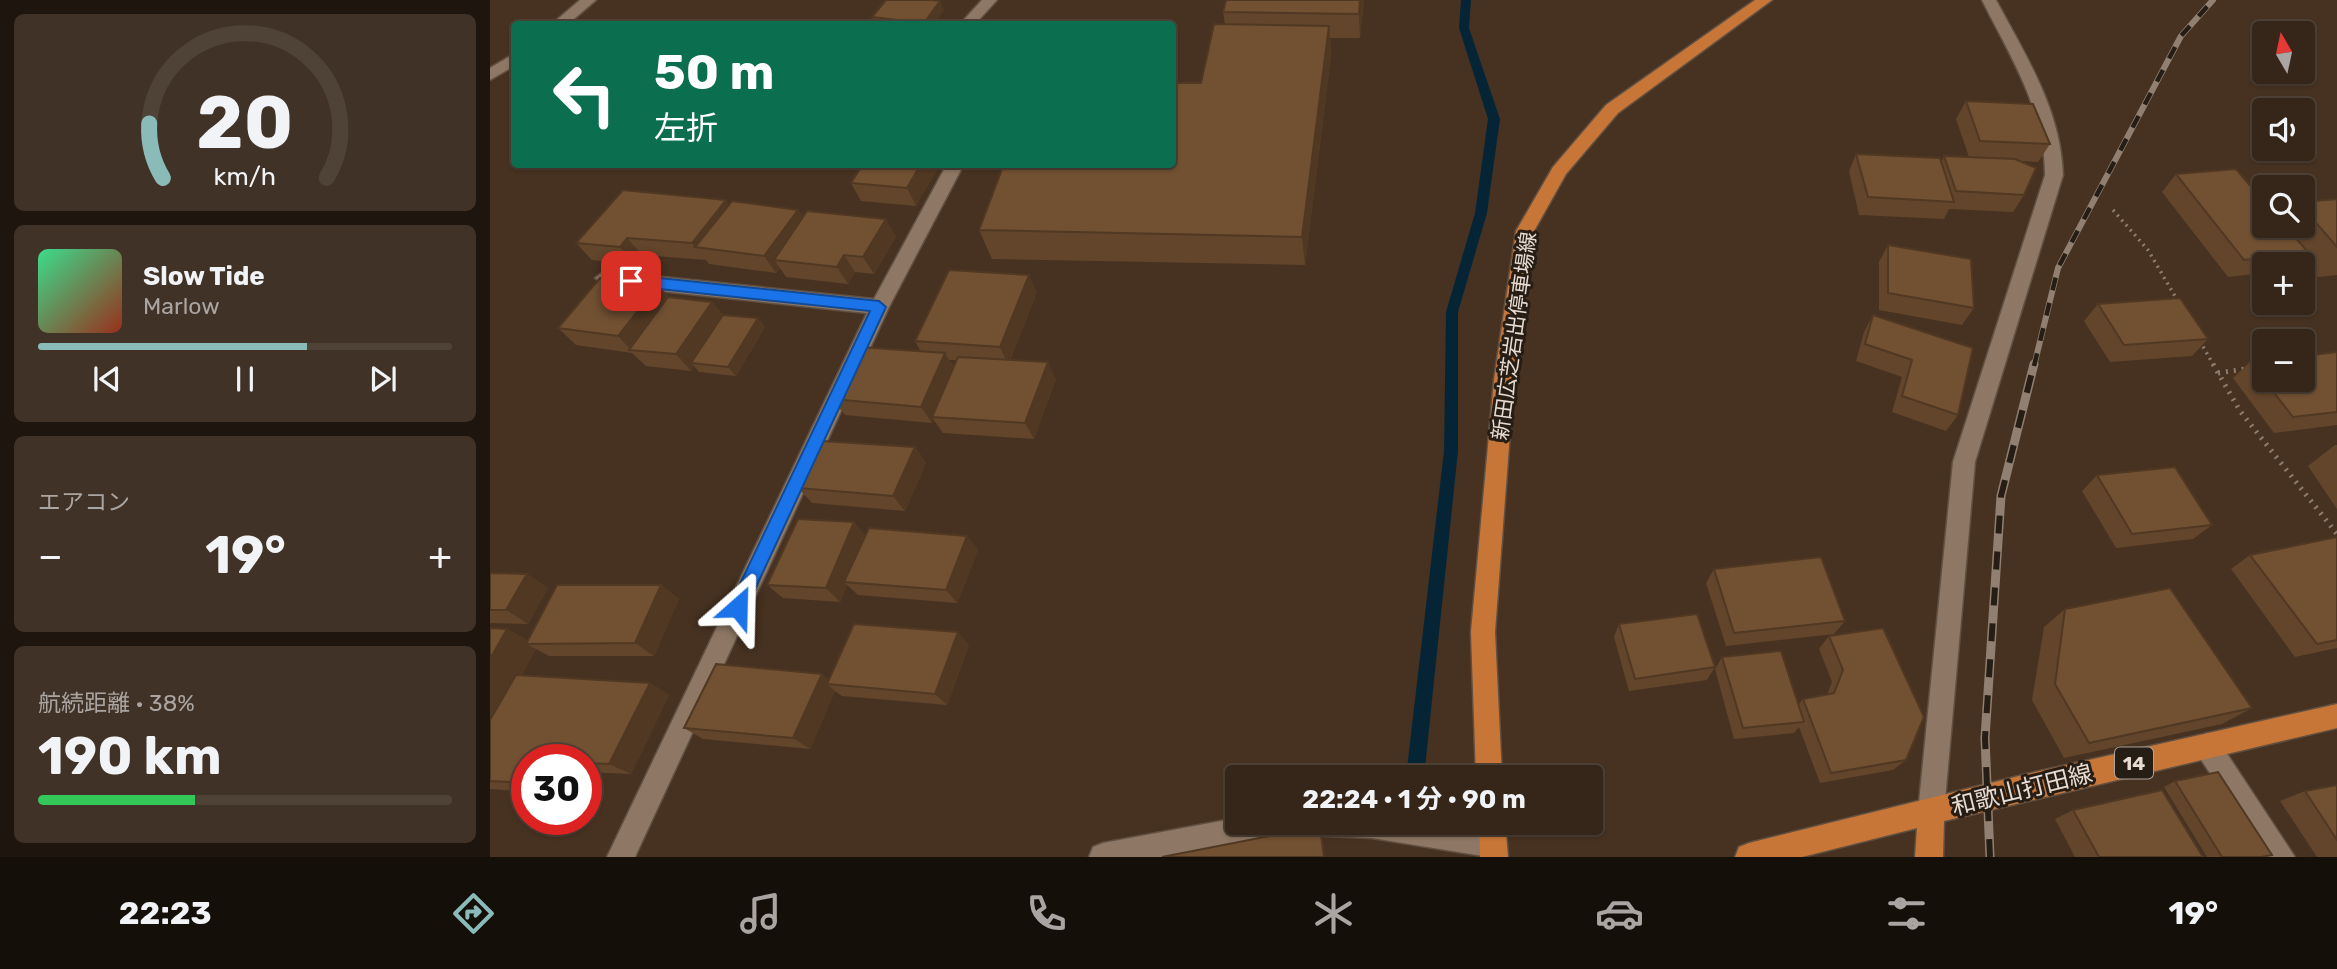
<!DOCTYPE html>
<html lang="ja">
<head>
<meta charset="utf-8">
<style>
  :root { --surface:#352619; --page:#403226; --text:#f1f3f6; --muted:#aaa5a2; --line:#4f4338; --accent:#8bbbb9 }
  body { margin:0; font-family:Rubik,"Noto Sans JP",sans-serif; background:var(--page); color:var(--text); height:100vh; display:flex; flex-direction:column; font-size:26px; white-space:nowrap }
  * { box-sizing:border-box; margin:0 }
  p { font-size:23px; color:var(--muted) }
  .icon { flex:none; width:38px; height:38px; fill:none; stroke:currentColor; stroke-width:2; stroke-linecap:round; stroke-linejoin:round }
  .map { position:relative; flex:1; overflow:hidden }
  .drawer { display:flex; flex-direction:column; gap:14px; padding:14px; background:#1d150e; width:490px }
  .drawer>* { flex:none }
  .hud { position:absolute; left:21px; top:21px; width:665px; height:147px; border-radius:7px; box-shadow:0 2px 5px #0004,0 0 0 2px var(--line); background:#0b6e4f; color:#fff; overflow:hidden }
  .needle { width:46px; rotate:351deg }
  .tools { position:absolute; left:1762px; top:21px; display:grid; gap:14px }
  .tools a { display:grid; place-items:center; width:63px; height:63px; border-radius:7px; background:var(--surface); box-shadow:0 2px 5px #0004,0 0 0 2px var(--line); font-size:35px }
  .speed { position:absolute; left:21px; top:744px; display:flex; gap:14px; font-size:35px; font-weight:700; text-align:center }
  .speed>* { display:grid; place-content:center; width:91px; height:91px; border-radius:50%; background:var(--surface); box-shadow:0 2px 5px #0004,0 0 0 2px var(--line); line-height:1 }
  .speed .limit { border:10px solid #d22; background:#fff; color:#111 }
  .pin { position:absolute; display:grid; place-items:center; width:60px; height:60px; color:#fff; margin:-30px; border-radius:14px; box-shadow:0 4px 10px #0006 }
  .me { position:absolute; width:77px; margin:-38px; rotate:25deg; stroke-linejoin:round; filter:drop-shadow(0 0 5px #0008) }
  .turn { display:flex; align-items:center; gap:24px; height:147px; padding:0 28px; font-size:32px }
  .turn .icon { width:91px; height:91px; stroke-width:2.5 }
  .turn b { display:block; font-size:49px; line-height:60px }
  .big { font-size:52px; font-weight:700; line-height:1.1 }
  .drawer .tile { flex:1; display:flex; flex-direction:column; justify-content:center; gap:10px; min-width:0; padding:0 24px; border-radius:10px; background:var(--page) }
  .drawer .dial { align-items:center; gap:0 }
  .dial svg { height:182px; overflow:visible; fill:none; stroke:var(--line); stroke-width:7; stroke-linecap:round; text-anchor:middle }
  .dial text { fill:var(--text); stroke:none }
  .song { display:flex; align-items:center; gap:21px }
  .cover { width:84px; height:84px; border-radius:10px; background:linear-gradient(135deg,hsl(150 70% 55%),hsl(10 70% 35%)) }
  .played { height:7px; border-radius:4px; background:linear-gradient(90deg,var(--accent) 65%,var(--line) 65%) }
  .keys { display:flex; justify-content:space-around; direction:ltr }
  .heat { display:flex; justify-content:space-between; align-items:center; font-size:38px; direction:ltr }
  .charge { height:10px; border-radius:5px; background:linear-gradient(90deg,#34c759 38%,var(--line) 0) }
  .trip { position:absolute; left:735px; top:765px; width:378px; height:70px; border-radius:7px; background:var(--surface); box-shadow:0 2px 5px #0004,0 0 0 2px var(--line); font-weight:700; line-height:70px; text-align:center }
  .menu { display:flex; height:112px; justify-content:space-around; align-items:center; background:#150f0a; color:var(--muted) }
  .menu .icon { width:49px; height:49px }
  .menu .active { color:var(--accent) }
  .menu b { font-size:32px; color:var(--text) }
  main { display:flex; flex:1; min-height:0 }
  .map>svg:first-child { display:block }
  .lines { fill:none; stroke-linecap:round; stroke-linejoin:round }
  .stream { fill:#052537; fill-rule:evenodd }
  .minor-casing { stroke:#615041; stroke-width:3 }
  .major-casing { stroke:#615041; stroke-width:3 }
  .path-far1 { stroke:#8d7b6d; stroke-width:3.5; stroke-dasharray:2 4.5; stroke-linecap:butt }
  .path { stroke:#8d7b6d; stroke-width:5; stroke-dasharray:2 6; stroke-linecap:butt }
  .minor { fill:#8e7764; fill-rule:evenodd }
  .major { fill:#c87638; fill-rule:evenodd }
  .rail-far1-casing { stroke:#918072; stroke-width:6 }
  .rail-casing { stroke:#918072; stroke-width:9 }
  .rail-far1 { stroke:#261d15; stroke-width:4.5; stroke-dasharray:13; stroke-linecap:butt }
  .rail { stroke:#261d15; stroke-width:6; stroke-dasharray:18; stroke-linecap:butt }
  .wall { fill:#62452b; fill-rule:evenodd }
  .shaded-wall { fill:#503823 }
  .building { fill:#725032; stroke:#503823; stroke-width:2 }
  .route { fill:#1a73e8; stroke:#114b97; stroke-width:2 }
  .labels { text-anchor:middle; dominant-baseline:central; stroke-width:6; stroke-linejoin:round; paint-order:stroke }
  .shield { fill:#261d15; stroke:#aea299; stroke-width:2 }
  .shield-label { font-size:19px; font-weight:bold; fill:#e8dbd1 }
  .street-label { font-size:21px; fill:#e8dbd1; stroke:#261d15 }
  .near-street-label { font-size:24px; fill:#e8dbd1; stroke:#261d15 }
</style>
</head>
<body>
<main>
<section class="drawer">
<div class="tile dial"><svg viewBox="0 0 100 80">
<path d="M14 69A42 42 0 1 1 86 69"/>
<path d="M14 69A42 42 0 0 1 8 45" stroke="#8bbbb9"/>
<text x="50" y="56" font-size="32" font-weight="700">20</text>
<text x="50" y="72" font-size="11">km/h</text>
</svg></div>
<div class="tile">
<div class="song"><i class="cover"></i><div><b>Slow Tide</b><p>Marlow</p></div></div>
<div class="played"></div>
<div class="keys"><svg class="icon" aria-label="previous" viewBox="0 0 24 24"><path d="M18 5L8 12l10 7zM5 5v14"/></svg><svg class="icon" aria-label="pause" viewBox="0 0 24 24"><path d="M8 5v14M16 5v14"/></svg><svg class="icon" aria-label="next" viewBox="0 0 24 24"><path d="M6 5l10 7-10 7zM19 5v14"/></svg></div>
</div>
<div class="tile"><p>エアコン</p>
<div class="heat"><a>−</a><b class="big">19°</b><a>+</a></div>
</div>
<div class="tile"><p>航続距離 · 38%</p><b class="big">190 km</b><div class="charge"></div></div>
</section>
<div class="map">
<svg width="1847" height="857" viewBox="0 0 1847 857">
  <rect width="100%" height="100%" fill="#473221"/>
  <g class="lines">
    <path class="stream" d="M971,0h10l-2,28 31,91 -13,94 -29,99v139l-34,326h-18l38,-326 2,-139 29,-99 13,-94 -29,-91z"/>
    <defs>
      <g id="minor">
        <path d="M90,0h16l-28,24h-16z"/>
        <path d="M492,0h15l-22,24h-15z"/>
        <path d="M1492,0h14c30,56 65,110 67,175l-88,287 -31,350 -4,9 -9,4 -9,-4 -4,-9 35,-350 92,-287c0,-65 -35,-119 -63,-175z"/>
        <path d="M24,54v12l-24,14v-12z"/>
        <path d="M457,164h17l-75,143 -254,550h-28l260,-544 -263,-28 -9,-7 9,-7 270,28z"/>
        <path d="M1717,733l9,4 79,120h-30l-67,-102 -4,-9 4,-9z"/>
        <path d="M747,818v4h204l61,12 3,10 -3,10 -13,3 -117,-19 -69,-3 -7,-3 -122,25h-85l4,-10 10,-4z"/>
      </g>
      <g id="major">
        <path d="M1265,0h17l-154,113 -52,61 -32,57 -20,149 -19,252 7,145h-26l-5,-145 23,-252 22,-149 37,-64 53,-62z"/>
        <path d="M1847,704v24l-393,93 -1,36h-28l2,-29 -115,29h-67l4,-10 10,-4 278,-69z"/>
        <path d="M989,822h26l3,35h-28z"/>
      </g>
    </defs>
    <use href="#minor" class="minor-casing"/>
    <use href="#major" class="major-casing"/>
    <g class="path-far1">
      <path d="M1623,210l35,40 31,53"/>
      <path d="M1710,341l14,25"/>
    </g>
    <g class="path">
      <path d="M1723,364l27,47 97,123"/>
      <path d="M1728,373l27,-4"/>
    </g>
    <use href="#minor" class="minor"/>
    <use href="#major" class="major"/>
    <defs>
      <path id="rail-far1" d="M1544,366l24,-98 123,-232 32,-36"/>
      <path id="rail" d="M1500,857l-5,-119 16,-242 33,-132"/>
    </defs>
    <use href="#rail-far1" class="rail-far1-casing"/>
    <use href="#rail" class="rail-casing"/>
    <use href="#rail-far1" class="rail-far1"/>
    <use href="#rail" class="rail"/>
  </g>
  <g class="wall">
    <path d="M736,0h138l-4,38h-30l1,17 -26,210 -313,-6 -13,-29 222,-147 24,-59 -2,-12z"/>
    <path d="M454,10l-10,14h-59l-3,-7z"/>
    <path d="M1476,101l84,43 -12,18 -17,-1 3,34 -11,17 -64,-3 -5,10 -85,-4 -10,-44 7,-17 85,8 3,-6 25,1 -13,-38z"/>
    <path d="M450,164l-24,42 -55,-5 -10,-18z"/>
    <path d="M1686,174l88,52h39v-24l34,-3v76l-19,2 -16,-19 -6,6h-32v9l-36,4 -66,-85z"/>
    <path d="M239,204l69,6 5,7 83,2 10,18 -22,37 -19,-2 -7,12 -62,-7 -6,-9 -4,5 -67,-9 -3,-4 -64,-5 -7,10 -43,-5 -16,-17z"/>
    <path d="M1398,245l86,63 -12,17 -83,-15v-48z"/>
    <path d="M168,285l11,12 43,5 11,13 35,3 7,9 -29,49 -37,-4 -5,-6 -3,5 -45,-5 -14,-13 -56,-8 -18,-17z"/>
    <path d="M547,292l-27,68 46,19 -22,60 -91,-6 -10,-14 -1,4 -87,-8 -13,-16 89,-47 -6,-11zM459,360h8l-3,7z"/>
    <path d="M1608,304l110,35 -16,17 -82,6 -26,-41z"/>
    <path d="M1383,315l100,33 -15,67 -12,16 -54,-19 10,-35 -46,-16 8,-29z"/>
    <path d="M1847,352v73l-63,8 -41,-55 17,-16z"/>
    <path d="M1845,445h2v64l-29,-43z"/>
    <path d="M425,447l11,16 -21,48 -93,-8 -14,-15z"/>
    <path d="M1607,475l115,50 -19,14 -77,9 -34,-57z"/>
    <path d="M364,522l11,13 102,1 11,14 -21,53 -99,-8 -11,-10 -7,17 -57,-4 -16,-13z"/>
    <path d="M1847,537v111l-42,9 -64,-88 19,-14z"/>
    <path d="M1224,569l131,52 -11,13 -108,12 -20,-63z"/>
    <path d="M0,573l37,1 21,14 -20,36 -38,-1z"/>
    <path d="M171,585l18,14 -25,57h-105l-13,-7 -15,27 129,7 19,12 -38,79 -45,-2v-12h-59v32l-37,-3v-161l17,1 21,12z"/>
    <path d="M1575,609l187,99 -30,16 -158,34 -32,-58 12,-73z"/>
    <path d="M1129,624l96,43 -8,13 -78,11 -15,-54z"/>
    <path d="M1339,636l77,124 -13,10 -73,13 -21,-56 -5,6 -60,6 -19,-70 7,-12 76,48 5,-6 24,-4 5,-13 -13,-33z"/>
    <path d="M479,645l-22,60 -105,-9 -7,-5 -25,58 -107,-10 -19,-11 145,-48z"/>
    <path d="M1685,781l97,74 -7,2h-58l-43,-70z"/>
    <path d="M1847,785v72h-20l-37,-56 25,-10z"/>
    <path d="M1583,810l130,47h-128l-20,-38z"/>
  </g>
  <g class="shaded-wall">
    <path d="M870,0h4l-4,38 -1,-24z"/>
    <path d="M450,1l4,9 -10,14h-9l-1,-1z"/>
    <path d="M839,26l2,29 -26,210 -3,-28z"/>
    <path d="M431,164h19l-24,42 -9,-18z"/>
    <path d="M236,200l13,18 -44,29 10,14 -13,-18z"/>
    <path d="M308,210l12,18 -36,32 6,8 -4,5 -12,-17z"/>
    <path d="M396,219l10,18 -22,37 -11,-17z"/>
    <path d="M137,238l15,17 -7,10 -15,-18z"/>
    <path d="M354,255l11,17 -7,12 -11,-17z"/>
    <path d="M539,275l8,17 -29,72 -8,-17z"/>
    <path d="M168,285l15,17 -42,48 -13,-14z"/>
    <path d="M222,302l14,16 -35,45 3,3 -3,5 -15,-17z"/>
    <path d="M268,318l7,9 -29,49 -8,-9z"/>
    <path d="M455,353l10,17 -23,47 1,2 -1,4 -11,-16z"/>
    <path d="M558,362l8,17 -22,60 -9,-16z"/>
    <path d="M425,447l11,16 -21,48 -12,-15z"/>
    <path d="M364,522l13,15 -23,45 3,3 -7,17 -14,-14z"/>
    <path d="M477,536l11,14 -21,53 -11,-13z"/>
    <path d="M37,574l21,14 -20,36 -22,-14z"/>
    <path d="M171,585l18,14 -25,57 -19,-13z"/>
    <path d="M17,629l26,15h-7l10,5 -46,86v-76z"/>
    <path d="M468,632l11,13 -22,60 -12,-11z"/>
    <path d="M332,674l14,11 -9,-1 8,7 -25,58 -17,-11z"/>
    <path d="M160,683l19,12 -38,79 -22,-10z"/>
    <path d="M830,826l2,9 3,22h-1z"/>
  </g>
  <g class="building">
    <path d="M396,0h46l8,1 -16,22 -52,-6z"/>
    <path d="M736,0h134l-1,14 -136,-2z"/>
    <path d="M724,24l115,2 -27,211 -323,-7 25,-66h168v-81h29z"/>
    <path d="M1476,101l67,3 17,40 -70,-3z"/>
    <path d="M1366,154l84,4 14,44 -86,-5z"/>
    <path d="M1454,156l71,3 21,9 -12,27 -68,-4z"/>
    <path d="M373,164h58l-14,24 -56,-5z"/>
    <path d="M1746,169l28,33v24h21l23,26 -64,8 -68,-86z"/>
    <path d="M133,190l103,10 -34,43 -65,-5 -7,9 -44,-4z"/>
    <path d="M1847,199v48l-34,-39v-6z"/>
    <path d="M242,201l66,9 -34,46 -69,-9z"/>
    <path d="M317,211l79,8 -23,38 -19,-2 -7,12 -63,-7z"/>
    <path d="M1398,245l83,14 3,49 -86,-15z"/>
    <path d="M459,270l80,5 -29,72 -85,-6z"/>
    <path d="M110,278l58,7 -40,51 -60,-8z"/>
    <path d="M178,297l44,5 -36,52 -47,-4z"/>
    <path d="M1690,298l28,41 -84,6 -26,-41z"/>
    <path d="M233,315l35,3 -30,49 -37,-4z"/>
    <path d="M1383,315l100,33 -15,67 -56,-19 10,-36 -47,-16z"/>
    <path d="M370,347l85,6 -24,54 -89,-8z"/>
    <path d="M1847,352v60l-44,5 -43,-55 14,-2v20h39v-24z"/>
    <path d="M468,357l90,5 -23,61 -93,-6z"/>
    <path d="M332,441l93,6 -22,49 -95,-8z"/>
    <path d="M1685,467l37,58 -80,9 -35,-59z"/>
    <path d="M308,519l56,3 -28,66 -59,-3z"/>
    <path d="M379,528l98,8 -21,54 -102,-8z"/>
    <path d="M1847,537v103l-20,4 -67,-89z"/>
    <path d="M1331,557l24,64 -111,12 -20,-64z"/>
    <path d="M0,573l37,1 -21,36h-16z"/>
    <path d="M67,585h104l-26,58 -109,1z"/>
    <path d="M1680,588l82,120 -163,35 -34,-59 10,-75z"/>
    <path d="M1207,614l18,53 -80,12 -16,-55z"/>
    <path d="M364,624l104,8 -23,62 -108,-10z"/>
    <path d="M0,628l17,1 -17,30z"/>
    <path d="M1393,628l41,89 -18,43 -75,13 -28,-74 31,-6 9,-23 -14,-34z"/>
    <path d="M1291,651l23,71 -61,6 -21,-71z"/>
    <path d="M226,664l106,10 -29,64 -109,-10z"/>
    <path d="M26,675l134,8 -41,81 -23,-1v-3h-59v23l-37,-2v-61z"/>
    <path d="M1728,772l54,83 -11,2h-39l-47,-76z"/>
    <path d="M1847,785v55l-32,-49z"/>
    <path d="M1672,790l41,67h-104l-26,-47z"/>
    <path d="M830,826l4,31h-162z"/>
  </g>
  <path class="route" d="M141,275l248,26 7,6 -142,306 -6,2 -6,-2 -3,-6 141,-296 -239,-25 -7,-5z"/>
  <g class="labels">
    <rect class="shield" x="1625" y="747.5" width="38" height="31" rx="5"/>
    <g class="shield-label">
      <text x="1644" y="763">14</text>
    </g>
    <g class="street-label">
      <text transform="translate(1024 336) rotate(-82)">新田広芝岩出停車場線</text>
    </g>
    <g class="near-street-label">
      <text transform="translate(1532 790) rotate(-14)">和歌山打田線</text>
    </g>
  </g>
</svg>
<div class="tools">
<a><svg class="needle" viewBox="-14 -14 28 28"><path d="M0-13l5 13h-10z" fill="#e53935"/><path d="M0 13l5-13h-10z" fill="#aaa5a2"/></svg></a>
<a><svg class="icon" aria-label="sound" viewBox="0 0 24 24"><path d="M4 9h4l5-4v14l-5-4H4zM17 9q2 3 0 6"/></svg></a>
<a><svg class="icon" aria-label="search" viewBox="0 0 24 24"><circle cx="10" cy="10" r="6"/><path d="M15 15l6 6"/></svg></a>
<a>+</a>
<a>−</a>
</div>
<div class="speed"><div class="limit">30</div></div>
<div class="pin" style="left:141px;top:281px;background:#d93025"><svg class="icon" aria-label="arrive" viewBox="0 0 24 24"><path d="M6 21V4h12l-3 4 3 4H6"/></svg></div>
<svg class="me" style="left:248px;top:607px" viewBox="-20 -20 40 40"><path d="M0-17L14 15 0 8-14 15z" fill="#1a73e8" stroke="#fff" stroke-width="4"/></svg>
<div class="trip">22:24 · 1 分 · 90 m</div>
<div class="hud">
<div class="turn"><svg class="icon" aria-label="left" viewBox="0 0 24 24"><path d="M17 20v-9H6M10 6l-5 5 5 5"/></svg><div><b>50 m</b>左折</div></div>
</div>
</div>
</main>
<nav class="menu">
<b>22:23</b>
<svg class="icon active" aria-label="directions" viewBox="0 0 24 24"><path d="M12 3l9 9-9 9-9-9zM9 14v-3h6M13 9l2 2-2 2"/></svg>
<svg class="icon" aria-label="music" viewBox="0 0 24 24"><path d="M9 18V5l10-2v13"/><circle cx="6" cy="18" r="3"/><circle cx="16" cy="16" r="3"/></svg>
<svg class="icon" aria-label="phone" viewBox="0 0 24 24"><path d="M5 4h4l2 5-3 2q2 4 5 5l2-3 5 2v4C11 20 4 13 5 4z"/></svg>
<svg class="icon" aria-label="climate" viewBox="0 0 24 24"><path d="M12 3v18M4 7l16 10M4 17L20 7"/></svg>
<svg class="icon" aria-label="car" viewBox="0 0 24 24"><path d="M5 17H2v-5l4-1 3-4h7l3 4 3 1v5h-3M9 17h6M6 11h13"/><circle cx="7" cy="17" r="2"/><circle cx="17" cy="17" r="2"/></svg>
<svg class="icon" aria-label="filters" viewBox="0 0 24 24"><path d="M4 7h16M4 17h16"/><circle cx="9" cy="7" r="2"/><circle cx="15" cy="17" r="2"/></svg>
<b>19°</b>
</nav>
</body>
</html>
